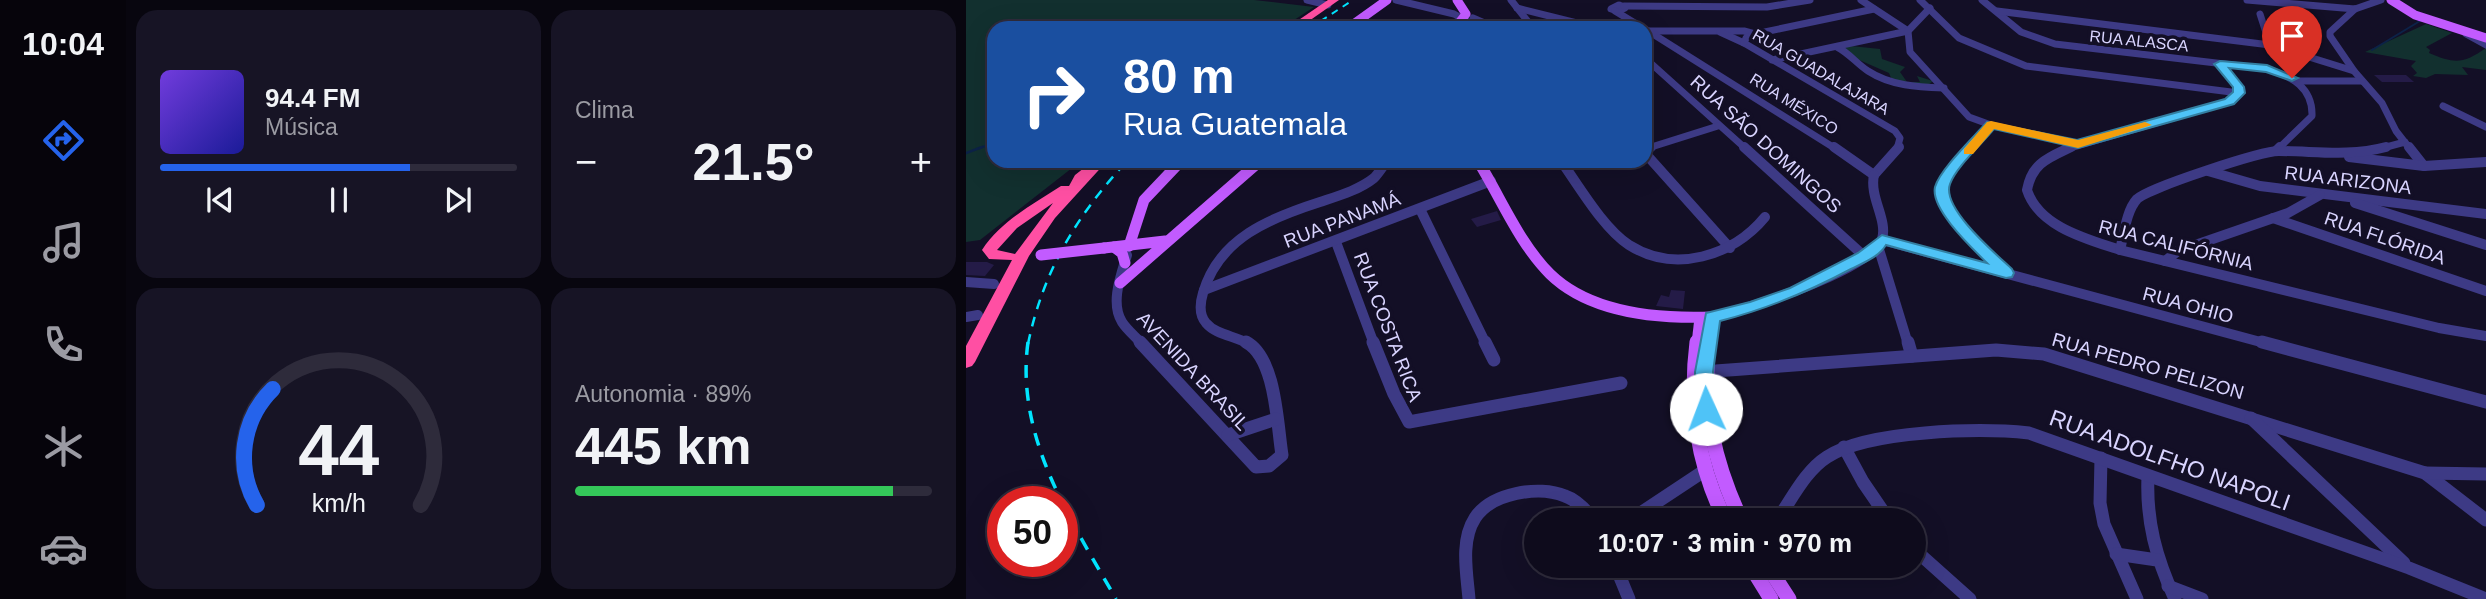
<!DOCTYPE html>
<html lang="pt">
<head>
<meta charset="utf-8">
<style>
  :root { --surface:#0e0b1c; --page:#171425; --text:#f1f3f6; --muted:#9b9ba3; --line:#2e2b3b; --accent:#2563eb }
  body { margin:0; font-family:Helvetica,sans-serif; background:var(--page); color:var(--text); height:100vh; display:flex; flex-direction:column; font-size:26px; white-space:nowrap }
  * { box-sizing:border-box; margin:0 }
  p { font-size:23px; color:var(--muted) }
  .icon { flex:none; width:38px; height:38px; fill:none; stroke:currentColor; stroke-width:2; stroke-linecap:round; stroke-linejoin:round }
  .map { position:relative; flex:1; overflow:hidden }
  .details { display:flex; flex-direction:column; gap:10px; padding:10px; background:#08060f; width:840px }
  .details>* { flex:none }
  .hud { position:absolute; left:21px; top:21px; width:665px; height:147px; border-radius:21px; box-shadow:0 7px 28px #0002,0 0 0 2px var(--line); background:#1a4fa0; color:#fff; overflow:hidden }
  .speed { position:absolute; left:21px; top:486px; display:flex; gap:14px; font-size:35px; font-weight:700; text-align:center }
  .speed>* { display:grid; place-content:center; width:91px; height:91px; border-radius:50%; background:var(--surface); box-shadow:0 7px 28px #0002,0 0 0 2px var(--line); line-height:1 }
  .speed .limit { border:10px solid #d22; background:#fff; color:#111 }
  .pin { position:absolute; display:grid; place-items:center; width:60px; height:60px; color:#fff; margin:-72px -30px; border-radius:50% 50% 50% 0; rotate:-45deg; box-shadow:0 0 7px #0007 }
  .pin .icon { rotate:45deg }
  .me { position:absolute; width:77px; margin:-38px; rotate:358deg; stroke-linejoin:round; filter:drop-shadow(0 0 5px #0008) }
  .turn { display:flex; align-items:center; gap:24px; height:147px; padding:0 21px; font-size:32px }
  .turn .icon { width:91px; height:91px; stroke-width:2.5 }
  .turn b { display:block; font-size:49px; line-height:60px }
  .big { font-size:52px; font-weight:800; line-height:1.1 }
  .details .widget { flex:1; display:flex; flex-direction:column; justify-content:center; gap:10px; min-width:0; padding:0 24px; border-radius:21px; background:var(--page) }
  .details .dial { align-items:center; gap:0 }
  .dial svg { height:182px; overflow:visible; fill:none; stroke:var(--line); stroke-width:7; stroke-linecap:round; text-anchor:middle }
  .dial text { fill:var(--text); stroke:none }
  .song { display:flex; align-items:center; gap:21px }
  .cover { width:84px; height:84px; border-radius:10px; background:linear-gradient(135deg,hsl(260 70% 55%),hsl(240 70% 35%)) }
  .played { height:7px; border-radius:4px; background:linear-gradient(90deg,var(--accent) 70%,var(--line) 70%) }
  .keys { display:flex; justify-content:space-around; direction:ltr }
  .heat { display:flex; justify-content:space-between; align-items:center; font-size:38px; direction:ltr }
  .charge { height:10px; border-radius:5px; background:linear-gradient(90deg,#34c759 89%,var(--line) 0) }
  .details .tiles { flex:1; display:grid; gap:10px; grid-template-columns:repeat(2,1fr) }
  .trip { position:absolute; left:558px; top:508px; width:402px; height:70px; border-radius:35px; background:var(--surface); box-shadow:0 7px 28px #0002,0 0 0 2px var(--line); font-weight:800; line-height:70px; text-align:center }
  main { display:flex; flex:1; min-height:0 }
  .dock { display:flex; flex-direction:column; width:126px; justify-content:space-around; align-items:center; background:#06040b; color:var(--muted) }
  .dock .icon { width:49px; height:49px }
  .dock .active { color:var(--accent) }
  .dock b { font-size:32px; color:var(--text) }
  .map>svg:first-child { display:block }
  .green { fill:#12302f }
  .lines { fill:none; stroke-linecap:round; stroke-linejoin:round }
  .stream-far1 { stroke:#0c2248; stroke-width:2 }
  .stream { stroke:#0c2248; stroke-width:2.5 }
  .building { fill:#241b47 }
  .minor-far2 { stroke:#3d3a85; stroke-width:7 }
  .minor-far1 { stroke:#3d3a85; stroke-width:10 }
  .minor { stroke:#3d3a85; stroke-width:13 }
  .major-far2 { stroke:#c25bff; stroke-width:9 }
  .major-far1 { stroke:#c25bff; stroke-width:11 }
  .major { stroke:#c25bff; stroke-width:15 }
  .highway { fill:#ff4fa3; fill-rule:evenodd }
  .rail-far2 { stroke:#00e5ff; stroke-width:2; stroke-dasharray:7 6; stroke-linecap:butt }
  .rail-far1 { stroke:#00e5ff; stroke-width:2.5; stroke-dasharray:10 8; stroke-linecap:butt }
  .rail { stroke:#00e5ff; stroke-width:3.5; stroke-dasharray:13 10; stroke-linecap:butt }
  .major-bridge { stroke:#c25bff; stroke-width:11 }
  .route { fill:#4fc3f7; stroke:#337fa1; stroke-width:2 }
  .slow { fill:#f59e0b }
  .labels { text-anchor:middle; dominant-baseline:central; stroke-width:7; stroke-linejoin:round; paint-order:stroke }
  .far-street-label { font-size:16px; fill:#d9d4ff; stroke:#130f26 }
  .street-label { font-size:19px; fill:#d9d4ff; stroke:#130f26 }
  .near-street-label { font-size:23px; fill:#d9d4ff; stroke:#130f26 }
</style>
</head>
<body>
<main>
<nav class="dock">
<b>10:04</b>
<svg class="icon active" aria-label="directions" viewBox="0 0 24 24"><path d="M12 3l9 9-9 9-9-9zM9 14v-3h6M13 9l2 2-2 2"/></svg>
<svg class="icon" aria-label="music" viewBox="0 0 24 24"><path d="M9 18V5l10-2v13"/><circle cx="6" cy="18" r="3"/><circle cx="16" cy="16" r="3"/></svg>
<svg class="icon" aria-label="phone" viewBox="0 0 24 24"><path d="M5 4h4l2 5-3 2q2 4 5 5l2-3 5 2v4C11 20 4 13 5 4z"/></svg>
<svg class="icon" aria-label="climate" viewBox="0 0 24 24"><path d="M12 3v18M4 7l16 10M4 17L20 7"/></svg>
<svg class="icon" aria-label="car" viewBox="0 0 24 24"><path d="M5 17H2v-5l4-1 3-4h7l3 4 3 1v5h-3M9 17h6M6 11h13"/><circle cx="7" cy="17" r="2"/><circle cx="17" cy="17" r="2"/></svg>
</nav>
<section class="details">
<div class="tiles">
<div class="widget">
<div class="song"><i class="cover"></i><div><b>94.4 FM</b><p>Música</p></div></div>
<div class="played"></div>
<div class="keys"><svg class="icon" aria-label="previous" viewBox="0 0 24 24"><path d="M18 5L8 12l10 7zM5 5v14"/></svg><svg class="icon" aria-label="pause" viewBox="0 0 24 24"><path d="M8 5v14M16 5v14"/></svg><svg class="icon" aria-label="next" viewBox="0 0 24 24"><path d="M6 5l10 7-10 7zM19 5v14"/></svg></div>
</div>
<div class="widget"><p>Clima</p>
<div class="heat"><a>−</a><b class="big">21.5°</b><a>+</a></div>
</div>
<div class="widget dial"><svg viewBox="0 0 100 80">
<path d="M14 69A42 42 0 1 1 86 69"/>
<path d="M14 69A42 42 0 0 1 21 18" stroke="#2563eb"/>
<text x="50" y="56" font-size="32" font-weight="700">44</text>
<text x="50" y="72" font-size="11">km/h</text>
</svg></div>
<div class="widget"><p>Autonomia · 89%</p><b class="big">445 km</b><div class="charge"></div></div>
</div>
</section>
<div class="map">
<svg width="1520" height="599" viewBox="0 0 1520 599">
  <rect width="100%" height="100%" fill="#130f26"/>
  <g class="green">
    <path d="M0,0h288l60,7 -32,21h-288v133h87l-101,79 -14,2z"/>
    <path d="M1460,24l26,9 -26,14 4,3 -1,3c26,11 34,11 57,-5v22l-24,-3 6,8 -33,-1 -9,4 -13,-2 4,-3 -6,-7 5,-5 -51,-9z"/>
    <path d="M885,46l29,3 2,10 23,8 -5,5 7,10h13l-3,-6 16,5 -5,4 -36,-5 -3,-7 -32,-14 -13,-11z"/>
  </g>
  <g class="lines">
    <g class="stream-far1">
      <path d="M1406,50l48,-29"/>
      <path d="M11,149l17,-6"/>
    </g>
    <path class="stream" d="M0,153l16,-6"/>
  </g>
  <g class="building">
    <path d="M1408,75h32l8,7h-32z"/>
    <path d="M531,211l4,9 -24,7 -6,-8z"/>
    <path d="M0,262h21l7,3 -9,11 -19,-1z"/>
    <path d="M705,290l14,1 -2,18 -27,-3 5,-11 8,2z"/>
  </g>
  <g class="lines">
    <g class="minor-far2">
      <path d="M341,0l21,5"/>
      <path d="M430,0l58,14 25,14"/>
      <path d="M545,0l22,28"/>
      <path d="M895,0l47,31"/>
      <path d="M954,0l39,38 67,28 213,27"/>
      <path d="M1016,0l39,32 34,12 212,25c25,7 46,19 45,47l-34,33"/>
      <path d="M1281,0l108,9 26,-9"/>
      <path d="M653,5l6,3 -7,3 -7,-2z"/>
      <path d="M658,6l143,1 43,-7"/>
      <path d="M551,8l80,20"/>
      <path d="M964,8l-22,23 2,21 59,65 22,8 87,19"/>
      <path d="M1389,9l-25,23v4l24,35 28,32 14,28 14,18"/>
      <path d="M649,11l28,17"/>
      <path d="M1031,11l273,34 84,26"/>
      <path d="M1294,14l10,31"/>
      <path d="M507,18l23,10"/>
      <path d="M652,28l15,-5"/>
      <path d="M679,29l191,120"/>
      <path d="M684,31h94l11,3"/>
      <path d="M754,32l24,11 151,88 5,7 -3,11"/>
      <path d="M1500,34l20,11"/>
      <path d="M778,43l2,-5 9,-4 119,-25"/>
      <path d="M871,47c12,6 20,17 31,24 23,15 50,16 76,17"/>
      <path d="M679,58l101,91"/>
      <path d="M806,60l136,-29"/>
      <path d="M1332,81h64"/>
      <path d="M1477,106l43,21"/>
      <path d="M679,149l73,-23"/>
      <path d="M1003,149l22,-24"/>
      <path d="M1101,149l158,-46 14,-10 -4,-12 -15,-17"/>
      <path d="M1413,149l26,-7"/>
    </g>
    <g class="minor-far1">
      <path d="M778,147l120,109"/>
      <path d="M868,147l40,28"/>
      <path d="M1005,147c-10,10 -22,22 -27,35 -10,27 42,72 60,88"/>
      <path d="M1105,147c-23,11 -39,16 -44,43 12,37 60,49 93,60l319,78 47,8"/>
      <path d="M1443,147l15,19"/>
      <path d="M679,149l6,-2"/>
      <path d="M1310,151l4,-4"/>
      <path d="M679,153l85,95"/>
      <path d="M1383,157l75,9 62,-4"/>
      <path d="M595,161c18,25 42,67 68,84 46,29 104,11 136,-28"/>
      <path d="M1242,171l52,15 226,28"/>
      <path d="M908,175l25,-28"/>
      <path d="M1389,203l131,42"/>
      <path d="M454,209l66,135"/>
      <path d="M1307,218l213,73"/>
      <path d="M916,240l386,104"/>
      <path d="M370,242l38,102"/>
      <path d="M912,246l30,98"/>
      <path d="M1154,250c4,-15 6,-39 17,-51 11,-11 124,-48 142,-48 37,0 69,6 107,-4"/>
      <path d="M161,255c-6,20 -17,48 -5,67 5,8 14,15 20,22"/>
      <path d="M1199,261l13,-10 110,-38 32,-18"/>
      <path d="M0,282l28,2"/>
      <path d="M238,290l287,-109"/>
      <path d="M0,317l12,-2"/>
      <path d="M746,317c32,-7 160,-47 170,-78 6,-19 -13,-42 -8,-64"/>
      <path d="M283,344c-13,-8 -33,-9 -43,-21 -7,-8 -6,-20 -3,-30 16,-55 67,-75 117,-91 18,-6 39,-12 54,-24 5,-5 9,-12 13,-17"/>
    </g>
    <g class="minor">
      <path d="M174,342l116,125 13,-1 13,-11c-5,-31 -6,-97 -36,-113"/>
      <path d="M407,342l21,52 15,28 212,-39"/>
      <path d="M519,342l9,18"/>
      <path d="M942,342l4,14"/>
      <path d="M1296,342l224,60"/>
      <path d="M736,372l294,-22 48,4 381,119 61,47"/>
      <path d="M1285,418l153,145"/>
      <path d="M262,435l48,-16"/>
      <path d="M878,447l19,35 26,38"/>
      <path d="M1135,458l-1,45 4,21 33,75"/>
      <path d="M1459,473l61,1"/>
      <path d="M1182,476c-2,45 8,82 27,123"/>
      <path d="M664,520l74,-49"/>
      <path d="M811,520c15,-21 28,-49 50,-63 41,-27 153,-29 202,-24l380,135 77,31"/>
      <path d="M948,549l56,50"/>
      <path d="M1150,554l41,6"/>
      <path d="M649,565l14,34"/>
      <path d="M1202,586l34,13"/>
      <path d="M503,599c-2,-25 -9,-58 6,-81 16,-25 64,-33 90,-22 12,4 21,14 29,24"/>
    </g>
    <g class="major-far2">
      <path d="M1425,0l24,15 71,23"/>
      <path d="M382,28l39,-28"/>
      <path d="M489,28l11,-14 -9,-14"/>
    </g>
    <g class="major-far1">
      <path d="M512,161c23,37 41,82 72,113 41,40 108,45 162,43l-4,27"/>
      <path d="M163,246l15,-46 37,-39"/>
      <path d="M148,247l8,6 3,10"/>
      <path d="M138,248l61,-7"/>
      <path d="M154,283l140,-122"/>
      <path d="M731,344l3,-26"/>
    </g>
    <g class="major">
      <path d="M731,342c-8,64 0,120 28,178"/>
      <path d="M743,342c-8,64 5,120 32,178"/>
      <path d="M784,565l21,34"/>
      <path d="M801,565l22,34"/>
    </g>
    <g class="highway">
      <path d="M362,0h11l-40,28h-12z"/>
      <path d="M127,161h14l-52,57 -26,38 -54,106 -3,4 -6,2v-22l46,-86 -23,-1 -7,-9c19,-29 50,-45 79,-64h8l6,-11zM87,203l-38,51 -18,-4 20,-22z"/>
    </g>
    <path class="rail-far2" d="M344,28l43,-28"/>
    <path class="rail-far1" d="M62,344c15,-73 49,-129 99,-183"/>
    <path class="rail" d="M62,342c-13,95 43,178 88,257"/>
    <path class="major-bridge" d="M75,255l63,-7"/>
  </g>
  <path class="route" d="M1254,61l47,4 31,13 -6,3 -26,-9 -37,-4 15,19 1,6 -11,11 -156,44 -84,-19c-12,15 -38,38 -44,55 -9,24 46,70 62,85l2,4 -2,4 -6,1 -120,-33c-7,12 -23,18 -35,24 -43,23 -84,40 -131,52l-7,51 2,37 -3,5h-13l-3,-5 -1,-37 11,-59 44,-11 40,-14 68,-35 24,-18 105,28c-15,-15 -57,-54 -52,-76 5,-18 39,-50 52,-65l90,18 148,-41 8,-7v-5l-19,-23z"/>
  <path class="slow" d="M1025,121l87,19 67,-18 7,3 -74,23 -84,-19 -21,25h-9v-5l23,-27z"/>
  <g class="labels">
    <g class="far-street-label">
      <text transform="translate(1173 41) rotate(6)">RUA ALASCA</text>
      <text transform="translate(855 72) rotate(30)">RUA GUADALAJARA</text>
      <text transform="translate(828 104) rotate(32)">RUA MÉXICO</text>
    </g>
    <g class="street-label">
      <text transform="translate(800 144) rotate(42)">RUA SÃO DOMINGOS</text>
      <text transform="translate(1382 180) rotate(7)">RUA ARIZONA</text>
      <text transform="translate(376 220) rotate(-21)">RUA PANAMÁ</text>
      <text transform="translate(1419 238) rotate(19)">RUA FLÓRIDA</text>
      <text transform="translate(1210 245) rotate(14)">RUA CALIFÓRNIA</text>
      <text transform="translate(1222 305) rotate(15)">RUA OHIO</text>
      <text transform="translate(422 327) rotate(69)">RUA COSTA RICA</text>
      <text transform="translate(1182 366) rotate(16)">RUA PEDRO PELIZON</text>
      <text transform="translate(227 371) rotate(47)">AVENIDA BRASIL</text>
    </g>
    <g class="near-street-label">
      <text transform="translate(1204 460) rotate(20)">RUA ADOLFHO NAPOLI</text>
    </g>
  </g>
</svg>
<div class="speed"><div class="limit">50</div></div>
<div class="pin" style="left:1326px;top:78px;background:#d93025"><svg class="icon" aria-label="arrive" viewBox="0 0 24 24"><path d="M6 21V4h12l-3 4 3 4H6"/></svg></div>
<svg class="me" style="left:740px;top:409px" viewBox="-20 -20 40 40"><circle r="19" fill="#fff"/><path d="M0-13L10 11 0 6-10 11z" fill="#4fc3f7"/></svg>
<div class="trip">10:07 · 3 min · 970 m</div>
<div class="hud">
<div class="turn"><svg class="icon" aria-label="right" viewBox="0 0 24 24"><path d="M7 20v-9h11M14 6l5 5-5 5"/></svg><div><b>80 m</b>Rua Guatemala</div></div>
</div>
</div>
</main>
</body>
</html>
